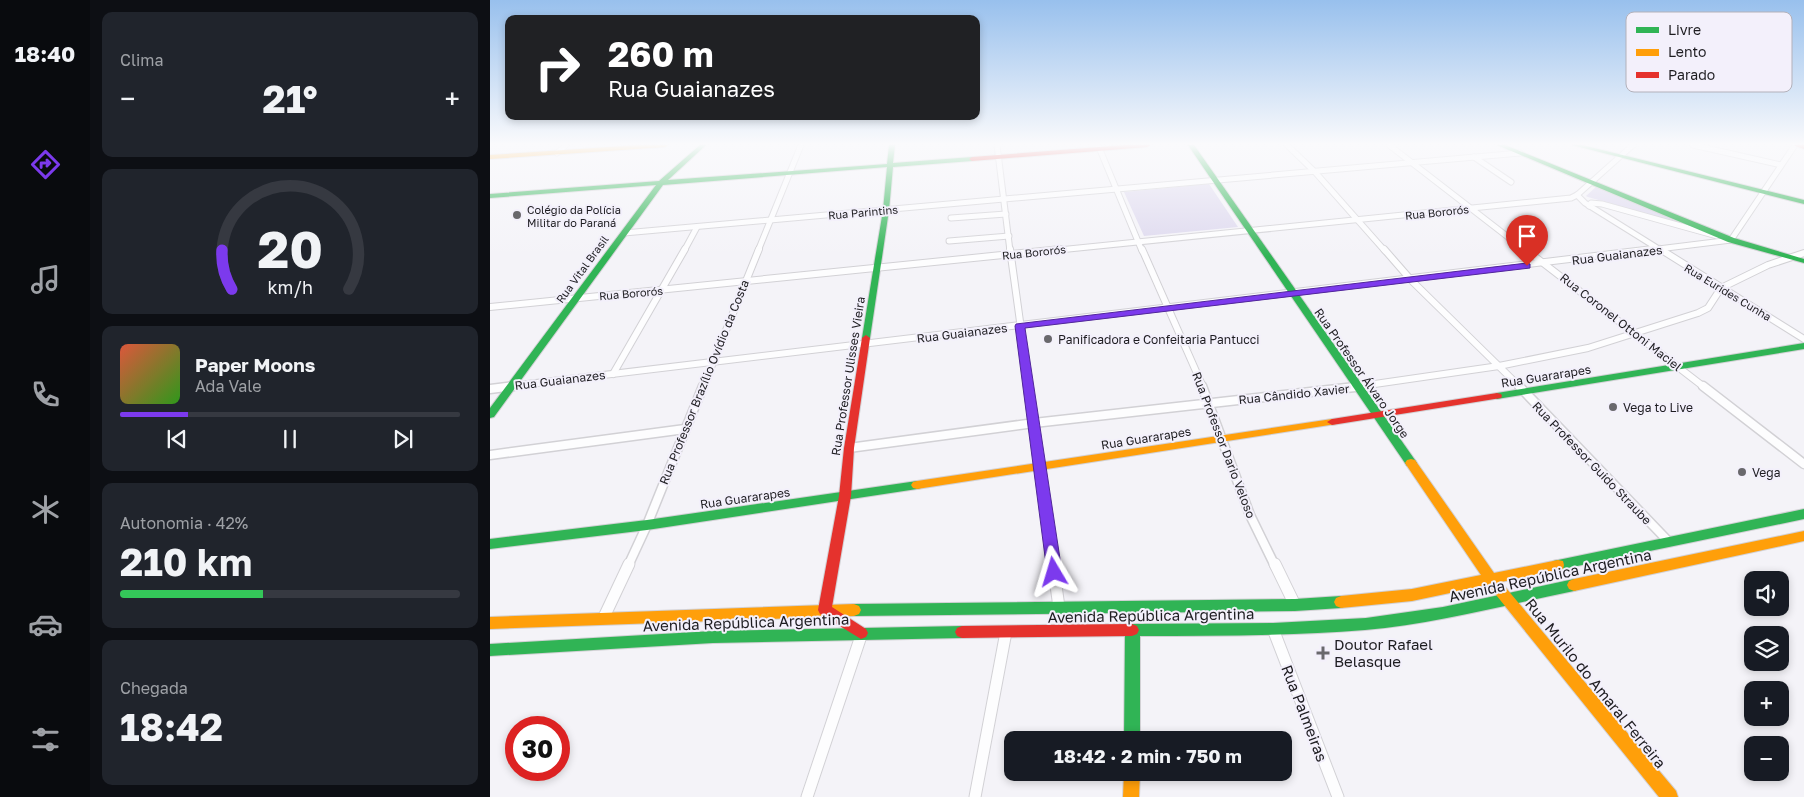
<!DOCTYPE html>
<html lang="pt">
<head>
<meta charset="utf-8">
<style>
  :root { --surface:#171b24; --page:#20242c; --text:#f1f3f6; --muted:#9ea1a6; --line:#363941; --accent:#7c3aed }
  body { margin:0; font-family:"Golos Text",sans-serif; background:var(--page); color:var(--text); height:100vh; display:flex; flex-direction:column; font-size:19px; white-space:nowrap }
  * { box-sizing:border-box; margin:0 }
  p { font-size:16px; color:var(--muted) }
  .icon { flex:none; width:28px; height:28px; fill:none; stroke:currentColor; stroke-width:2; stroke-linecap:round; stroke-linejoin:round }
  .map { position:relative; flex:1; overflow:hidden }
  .panel { display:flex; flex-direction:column; gap:12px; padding:12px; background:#0d0f14; width:400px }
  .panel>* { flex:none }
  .banner { position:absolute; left:15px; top:15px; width:475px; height:105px; border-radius:10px; box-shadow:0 2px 8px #0003; background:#202124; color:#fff; overflow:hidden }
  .controls { position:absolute; left:1254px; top:571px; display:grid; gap:10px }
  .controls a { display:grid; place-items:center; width:45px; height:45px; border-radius:10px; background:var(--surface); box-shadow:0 2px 8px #0003; font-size:25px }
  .speed { position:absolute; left:15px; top:716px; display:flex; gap:10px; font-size:25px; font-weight:700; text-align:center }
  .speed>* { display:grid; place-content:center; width:65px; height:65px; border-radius:50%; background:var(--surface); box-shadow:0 2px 8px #0003; line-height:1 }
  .speed .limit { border:8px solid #d22; background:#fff; color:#111 }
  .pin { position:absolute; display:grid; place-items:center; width:42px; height:42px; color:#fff; margin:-51px -21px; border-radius:50% 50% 50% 0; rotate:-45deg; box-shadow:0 0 5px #0007 }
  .pin .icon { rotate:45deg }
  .me { position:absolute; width:55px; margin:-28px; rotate:353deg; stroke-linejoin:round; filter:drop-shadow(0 0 4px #0008) }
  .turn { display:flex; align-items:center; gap:18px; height:105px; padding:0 20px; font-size:22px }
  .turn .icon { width:65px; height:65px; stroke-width:2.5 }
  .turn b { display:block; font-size:35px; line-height:42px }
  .big { font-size:38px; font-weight:700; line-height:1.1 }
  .panel .tile { flex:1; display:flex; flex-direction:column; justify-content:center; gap:8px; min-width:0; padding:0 18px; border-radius:10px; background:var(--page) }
  .panel .dial { align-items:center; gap:0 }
  .dial svg { height:130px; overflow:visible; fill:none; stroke:var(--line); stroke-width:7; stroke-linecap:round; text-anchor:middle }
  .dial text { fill:var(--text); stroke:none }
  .song { display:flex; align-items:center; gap:15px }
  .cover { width:60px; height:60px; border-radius:8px; background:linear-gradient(135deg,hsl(10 70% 55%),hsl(110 70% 35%)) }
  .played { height:5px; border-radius:2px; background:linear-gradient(90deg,var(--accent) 20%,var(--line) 20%) }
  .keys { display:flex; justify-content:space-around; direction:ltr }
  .heat { display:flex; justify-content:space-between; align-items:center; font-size:28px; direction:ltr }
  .charge { height:8px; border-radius:4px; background:linear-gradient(90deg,#34c759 42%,var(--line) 0) }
  .trip { position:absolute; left:514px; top:731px; width:288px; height:50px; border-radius:10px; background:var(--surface); box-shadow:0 2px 8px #0003; font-weight:700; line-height:50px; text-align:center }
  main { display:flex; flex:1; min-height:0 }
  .tabs { display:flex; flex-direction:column; width:90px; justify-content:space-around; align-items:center; background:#090b0e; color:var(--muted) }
  .tabs .icon { width:35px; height:35px }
  .tabs .active { color:var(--accent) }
  .tabs b { font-size:22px; color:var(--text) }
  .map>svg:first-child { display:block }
  .green { fill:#ddd8ee }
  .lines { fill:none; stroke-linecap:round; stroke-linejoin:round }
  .street-far3-casing { stroke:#d2d1d5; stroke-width:7 }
  .street-far2-casing { stroke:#d2d1d5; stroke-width:8 }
  .street-far1-casing { stroke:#d2d1d5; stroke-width:11 }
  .street-casing { stroke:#d2d1d5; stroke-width:13 }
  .fast-casing { stroke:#d2d1d5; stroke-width:2 }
  .slow-casing { stroke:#d2d1d5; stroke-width:2 }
  .jam-casing { stroke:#d2d1d5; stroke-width:2 }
  .street-far3 { stroke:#fdfdfe; stroke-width:5 }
  .street-far2 { stroke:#fdfdfe; stroke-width:6 }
  .street-far1 { stroke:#fdfdfe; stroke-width:8 }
  .street { stroke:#fdfdfe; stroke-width:11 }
  .fast { fill:#30b455; fill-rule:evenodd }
  .slow { fill:#ff9f0a; fill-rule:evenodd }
  .jam { fill:#e5322d; fill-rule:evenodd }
  .route { fill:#7c3aed; stroke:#51269a }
  .poi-dot { fill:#69686c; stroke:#f3f0fb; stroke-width:2 }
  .labels { text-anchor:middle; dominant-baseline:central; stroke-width:4; stroke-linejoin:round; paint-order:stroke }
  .far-poi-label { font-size:11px; fill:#1e1d21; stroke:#f3f0fb; text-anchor:start }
  .far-street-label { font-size:11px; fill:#1e1d21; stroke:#f3f0fb }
  .street-label { font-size:12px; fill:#1e1d21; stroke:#f3f0fb }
  .poi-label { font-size:12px; fill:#1e1d21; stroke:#f3f0fb; text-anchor:start }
  .near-street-label { font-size:15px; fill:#1e1d21; stroke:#f3f0fb }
  .near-poi-label { font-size:15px; fill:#1e1d21; stroke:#f3f0fb; text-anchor:start }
  .key { fill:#f3f0fb; stroke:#b3b1ba; stroke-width:1 }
  .key-label { font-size:14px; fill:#1e1d21 }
</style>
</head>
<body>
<main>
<nav class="tabs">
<b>18:40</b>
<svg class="icon active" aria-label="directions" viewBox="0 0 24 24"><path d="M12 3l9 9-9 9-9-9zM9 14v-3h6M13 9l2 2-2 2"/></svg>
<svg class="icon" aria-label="music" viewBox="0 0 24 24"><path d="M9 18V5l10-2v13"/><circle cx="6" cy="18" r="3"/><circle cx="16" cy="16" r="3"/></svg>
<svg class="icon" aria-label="phone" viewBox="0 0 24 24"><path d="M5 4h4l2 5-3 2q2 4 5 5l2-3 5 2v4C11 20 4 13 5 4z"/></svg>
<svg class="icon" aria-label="climate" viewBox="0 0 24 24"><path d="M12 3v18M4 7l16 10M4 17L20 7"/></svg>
<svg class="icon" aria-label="car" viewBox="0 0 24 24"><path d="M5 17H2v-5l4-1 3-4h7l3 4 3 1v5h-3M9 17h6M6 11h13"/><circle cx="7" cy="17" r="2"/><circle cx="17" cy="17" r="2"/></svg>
<svg class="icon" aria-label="filters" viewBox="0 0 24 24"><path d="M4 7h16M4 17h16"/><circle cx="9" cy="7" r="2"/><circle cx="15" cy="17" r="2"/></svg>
</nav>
<section class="panel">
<div class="tile"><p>Clima</p>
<div class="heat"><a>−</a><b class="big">21°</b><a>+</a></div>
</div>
<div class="tile dial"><svg viewBox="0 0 100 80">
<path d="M14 69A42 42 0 1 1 86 69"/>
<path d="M14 69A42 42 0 0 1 8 45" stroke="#7c3aed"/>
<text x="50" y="56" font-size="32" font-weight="700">20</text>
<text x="50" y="72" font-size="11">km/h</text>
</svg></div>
<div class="tile">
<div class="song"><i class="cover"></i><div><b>Paper Moons</b><p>Ada Vale</p></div></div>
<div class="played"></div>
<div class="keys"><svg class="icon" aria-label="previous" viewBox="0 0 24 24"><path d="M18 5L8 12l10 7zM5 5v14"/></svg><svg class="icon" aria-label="pause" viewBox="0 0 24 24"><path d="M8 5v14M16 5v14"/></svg><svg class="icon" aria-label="next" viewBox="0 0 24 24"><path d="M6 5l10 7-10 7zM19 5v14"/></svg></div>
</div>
<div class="tile"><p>Autonomia · 42%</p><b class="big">210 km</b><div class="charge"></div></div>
<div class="tile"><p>Chegada</p><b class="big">18:42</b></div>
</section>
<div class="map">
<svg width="1314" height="797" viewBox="0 0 1314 797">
  <rect width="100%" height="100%" fill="#f4f3f8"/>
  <g class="green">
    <path d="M719,184l29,43 -94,9 -20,-44z"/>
    <path d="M1106,187h3l97,41 -108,-31 -2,-1z"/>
  </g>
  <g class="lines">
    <defs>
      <g id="street-far3">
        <path d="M507,145l13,106"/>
        <path d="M608,145l44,106"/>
        <path d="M797,145l28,27 70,79"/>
        <path d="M899,145l137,106"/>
        <path d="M1203,145l88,20"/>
        <path d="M67,153l9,-8"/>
        <path d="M984,157l37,25"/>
        <path d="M1087,195l8,8 77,48"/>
        <path d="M1099,206l2,-3 11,1 115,32"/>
        <path d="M461,218l55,-4"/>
        <path d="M134,233l896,-80"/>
        <path d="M1241,240l64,-95"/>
        <path d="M459,241l60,-5"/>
        <path d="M194,251l13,-24"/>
        <path d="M268,251l43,-106"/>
        <path d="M559,251l522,-53 6,-3 56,-50"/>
        <path d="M1152,251l89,-11"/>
      </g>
      <g id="street-far2">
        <path d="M520,249l19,138"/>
        <path d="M652,249l61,138"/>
        <path d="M894,249l27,31 109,107"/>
        <path d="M1035,249l179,138"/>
        <path d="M1170,249l144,90"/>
        <path d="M0,307l571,-58"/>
        <path d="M123,374l72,-125"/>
        <path d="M13,387l1150,-138"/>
        <path d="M213,387l56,-138"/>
        <path d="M864,387l145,-21 89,-18 110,-35 10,-5 13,-20 47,-23 36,-12"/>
      </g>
      <g id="street-far1">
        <path d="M538,386l25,180"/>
        <path d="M712,386l48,129 25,51"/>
        <path d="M1029,386l150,156"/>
        <path d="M1213,386l101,78"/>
        <path d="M0,389l24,-3"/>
        <path d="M359,448l185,-25 330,-37"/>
        <path d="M0,455l195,-26"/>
        <path d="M138,566l19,-41 56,-139"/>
      </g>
      <g id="street">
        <path d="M563,564l6,43"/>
        <path d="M785,564l20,41"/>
        <path d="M114,617l25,-53"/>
        <path d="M783,629l65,168"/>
        <path d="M317,797l55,-164"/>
        <path d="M485,797l31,-165"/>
      </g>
      <g id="fast">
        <path d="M210,145h6l-38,35 219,-16 2,-19h6l-2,18 79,-6 3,2 -3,2 -79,6 -4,43 -19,128 -4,3 -4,-3 21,-128 4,-43 -224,18 -169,232 -4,1v-10l166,-223 -166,13v-4l169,-13z"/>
        <path d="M698,145h6l221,315 2,3 -2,3h-8z"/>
        <path d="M1007,145h8l229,93 70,21v4l-76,-21z"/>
        <path d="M1082,145h10l222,55v4z"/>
        <path d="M1314,343v6l-307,50 -5,-3 5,-3z"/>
        <path d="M427,481l4,1 2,3 -2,3 -4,1 -270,41 -157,19v-10l157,-19z"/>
        <path d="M1314,509v10l-246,51 -5,-1 -1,-4 1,-4 5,-1z"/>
        <path d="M1084,579l5,2 2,4 -2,4 -5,2c-69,14 -139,33 -209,39 -75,6 -150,6 -225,6v104h-16l1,-110 2,-4 5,-2 141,-1 93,-5 77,-11z"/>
        <path d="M851,596l5,2 2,4 -2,4 -5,2 -46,3 -441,5 -5,-2 -2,-4 2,-4 5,-2 441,-5z"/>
        <path d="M472,626l5,2 2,4 -2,4 -5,2 -249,5 -223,13v-12l223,-13z"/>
      </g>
      <g id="slow">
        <path d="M149,145h29l-3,2 -175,12v-4z"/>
        <path d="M842,419l5,3 -1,2 -419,65 -4,-1 -2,-3 2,-3 4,-1z"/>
        <path d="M921,459l4,1 79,113 64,-13 5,1 1,4 -1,4 -5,1 -57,12 175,209 2,6h-19l-171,-212 -76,16 -71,7 -5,-2 -2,-4 2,-4 5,-2 71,-7 69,-14 -74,-109 -2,-3 2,-3z"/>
        <path d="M1314,531v10l-230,50 -5,-2 -2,-4 2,-4 5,-2z"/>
        <path d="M364,604l5,2 2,4 -2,4 -5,2 -364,13v-12z"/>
        <path d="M634,772h16l-1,25h-16z"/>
      </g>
      <g id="jam">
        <path d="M635,145h25l-3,2 -175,14 -3,-2 3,-2z"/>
        <path d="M1304,145h10v4l-9,-3z"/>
        <path d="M376,335l4,3 -16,110 -3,48 -19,111 34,22 2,4 -2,4 -5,2 -41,-25 -2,-4 21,-114 5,-48 18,-110z"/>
        <path d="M1007,393l4,1 1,2 -1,2 -169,27 -5,-3 5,-3z"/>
        <path d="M642,624l5,2 2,4 -2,4 -5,2 -170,2 -5,-2 -2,-4 2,-4 5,-2z"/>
      </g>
    </defs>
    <use href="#street-far3" class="street-far3-casing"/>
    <use href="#street-far2" class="street-far2-casing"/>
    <use href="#street-far1" class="street-far1-casing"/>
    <use href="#street" class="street-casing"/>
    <use href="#fast" class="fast-casing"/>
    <use href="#slow" class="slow-casing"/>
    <use href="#jam" class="jam-casing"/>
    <use href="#street-far3" class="street-far3"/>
    <use href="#street-far2" class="street-far2"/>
    <use href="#street-far1" class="street-far1"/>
    <use href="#street" class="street"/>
    <use href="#fast" class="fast"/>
    <use href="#slow" class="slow"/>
    <use href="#jam" class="jam"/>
  </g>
  <linearGradient id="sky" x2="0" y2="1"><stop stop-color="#98c0ed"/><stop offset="0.56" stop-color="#fafafc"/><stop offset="1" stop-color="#fafafc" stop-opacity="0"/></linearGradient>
  <rect width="1314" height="257" fill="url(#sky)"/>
  <path class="route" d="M1037,263l3,1v4l-505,60 37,244 -2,4 -6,2 -5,-2 -2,-4 -32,-246 1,-2z"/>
  <g class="poi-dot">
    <circle cx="27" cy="215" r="5"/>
    <circle cx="558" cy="339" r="5"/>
    <circle cx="1123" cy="407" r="5"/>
    <circle cx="1252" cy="472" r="5"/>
    <path d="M830.5 645.5h5v5h5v5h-5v5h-5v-5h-5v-5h5z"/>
  </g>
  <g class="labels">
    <g class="far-poi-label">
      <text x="37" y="209">Colégio da Polícia<tspan x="37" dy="13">Militar do Paraná</tspan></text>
    </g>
    <g class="far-street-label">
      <text transform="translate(373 212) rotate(-5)">Rua Parintins</text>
      <text transform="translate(947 212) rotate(-6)">Rua Bororós</text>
      <text transform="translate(544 252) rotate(-6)">Rua Bororós</text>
      <text transform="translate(92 269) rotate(-54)">Rua Vital Brasil</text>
      <text transform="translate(1238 292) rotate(31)">Rua Eurides Cunha</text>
      <text transform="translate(141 293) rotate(-5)">Rua Bororós</text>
    </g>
    <g class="street-label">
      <text transform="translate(1127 255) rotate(-7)">Rua Guaianazes</text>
      <text transform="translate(1131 322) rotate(38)">Rua Coronel Ottoni Maciel</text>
      <text transform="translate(472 333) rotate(-7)">Rua Guaianazes</text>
      <text transform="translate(872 373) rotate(55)">Rua Professor Álvaro Jorge</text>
      <text transform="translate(358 376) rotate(-81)">Rua Professor Ulisses Vieira</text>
      <text transform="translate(1056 376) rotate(-9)">Rua Guararapes</text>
      <text transform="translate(70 380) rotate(-7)">Rua Guaianazes</text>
      <text transform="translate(214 382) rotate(-68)">Rua Professor Brazílio Ovídio da Costa</text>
      <text transform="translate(804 394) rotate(-6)">Rua Cândido Xavier</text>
      <text transform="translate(656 438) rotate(-9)">Rua Guararapes</text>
      <text transform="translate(734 445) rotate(69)">Rua Professor Dario Veloso</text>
      <text transform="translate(1102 463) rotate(46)">Rua Professor Guido Straube</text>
      <text transform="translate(255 498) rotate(-8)">Rua Guararapes</text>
    </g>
    <g class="poi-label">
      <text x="568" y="339">Panificadora e Confeitaria Pantucci</text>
      <text x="1133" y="407">Vega to Live</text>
      <text x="1262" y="472">Vega</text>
    </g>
    <g class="near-street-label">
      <text transform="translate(1060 575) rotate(-12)">Avenida República Argentina</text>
      <text transform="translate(661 615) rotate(-1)">Avenida República Argentina</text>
      <text transform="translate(256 622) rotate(-2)">Avenida República Argentina</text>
      <text transform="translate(1106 683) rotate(51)">Rua Murilo do Amaral Ferreira</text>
      <text transform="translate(815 713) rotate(69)">Rua Palmeiras</text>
    </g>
    <g class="near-poi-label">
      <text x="844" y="644">Doutor Rafael<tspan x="844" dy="17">Belasque</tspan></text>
    </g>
  </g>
  <rect x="1136" y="12" width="166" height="80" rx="8" class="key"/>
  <rect x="1146" y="27" width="23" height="6" fill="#30b455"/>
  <rect x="1146" y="49" width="23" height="7" fill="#ff9f0a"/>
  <rect x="1146" y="72" width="23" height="6" fill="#e5322d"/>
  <g class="key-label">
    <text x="1178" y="35">Livre</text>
    <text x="1178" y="57">Lento</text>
    <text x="1178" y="80">Parado</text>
  </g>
</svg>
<div class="controls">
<a><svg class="icon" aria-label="sound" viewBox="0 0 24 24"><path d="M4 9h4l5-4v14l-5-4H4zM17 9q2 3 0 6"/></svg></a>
<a><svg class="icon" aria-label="layers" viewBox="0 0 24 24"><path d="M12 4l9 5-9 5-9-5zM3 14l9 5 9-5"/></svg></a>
<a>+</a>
<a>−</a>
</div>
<div class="speed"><div class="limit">30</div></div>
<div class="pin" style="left:1037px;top:266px;background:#d93025"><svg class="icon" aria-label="arrive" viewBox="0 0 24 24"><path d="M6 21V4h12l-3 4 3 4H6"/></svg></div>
<svg class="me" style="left:564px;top:572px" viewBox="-20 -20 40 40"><path d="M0-17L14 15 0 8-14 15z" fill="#7c3aed" stroke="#fff" stroke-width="4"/></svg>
<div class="trip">18:42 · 2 min · 750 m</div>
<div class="banner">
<div class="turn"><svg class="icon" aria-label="right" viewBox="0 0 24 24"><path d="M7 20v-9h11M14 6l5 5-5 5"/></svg><div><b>260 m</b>Rua Guaianazes</div></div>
</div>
</div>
</main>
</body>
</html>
